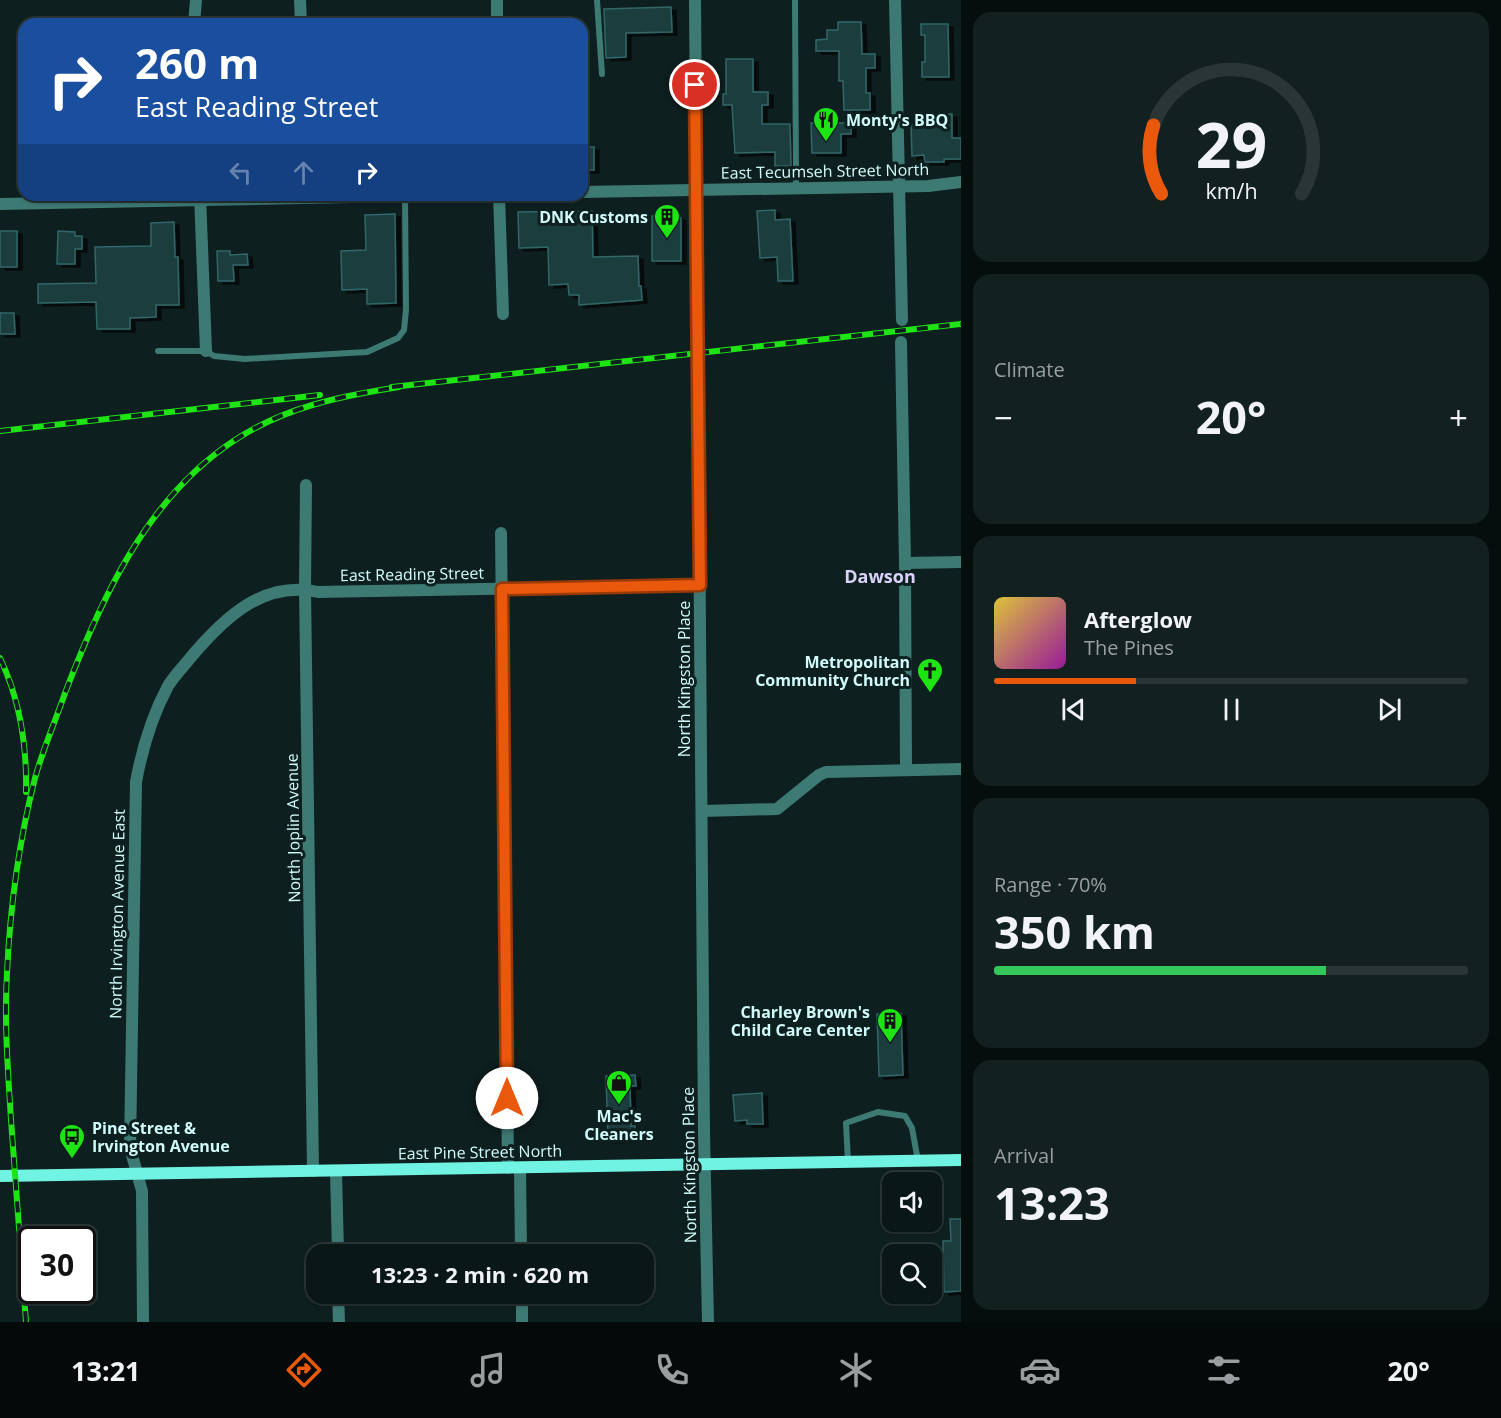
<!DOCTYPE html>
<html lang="en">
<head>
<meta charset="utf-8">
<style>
  :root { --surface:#0a1717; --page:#132020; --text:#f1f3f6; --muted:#999fa1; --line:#2a3636; --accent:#ea580c }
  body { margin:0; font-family:"Open Sans",sans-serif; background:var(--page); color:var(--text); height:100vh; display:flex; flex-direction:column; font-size:22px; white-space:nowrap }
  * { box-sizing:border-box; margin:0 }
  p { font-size:20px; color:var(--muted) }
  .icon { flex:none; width:33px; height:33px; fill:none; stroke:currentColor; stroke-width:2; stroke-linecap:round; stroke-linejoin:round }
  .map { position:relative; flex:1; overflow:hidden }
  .panel { display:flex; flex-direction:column; gap:12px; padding:12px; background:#060d0d; width:540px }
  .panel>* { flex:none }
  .hud { position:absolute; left:18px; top:18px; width:570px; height:183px; border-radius:18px; box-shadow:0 2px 4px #0004,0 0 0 2px var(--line); background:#1a4fa0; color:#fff; overflow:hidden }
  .controls { position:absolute; left:882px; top:1172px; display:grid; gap:12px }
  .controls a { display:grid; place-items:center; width:60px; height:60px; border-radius:12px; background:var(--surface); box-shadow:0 2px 4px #0004,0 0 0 2px var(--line); font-size:30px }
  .speed { position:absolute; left:18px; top:1226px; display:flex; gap:12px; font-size:30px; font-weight:700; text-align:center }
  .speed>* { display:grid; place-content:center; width:78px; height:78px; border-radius:50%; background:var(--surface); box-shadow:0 2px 4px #0004,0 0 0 2px var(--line); line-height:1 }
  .speed .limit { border:3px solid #111; border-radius:9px; background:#fff; color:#111 }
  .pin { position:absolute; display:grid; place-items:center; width:51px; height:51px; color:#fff; margin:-26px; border:3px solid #fff; border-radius:50%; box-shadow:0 2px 6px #0007 }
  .me { position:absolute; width:66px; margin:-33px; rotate:0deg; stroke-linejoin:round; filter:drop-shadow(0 0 4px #0008) }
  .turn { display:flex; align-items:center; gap:21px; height:126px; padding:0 18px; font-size:27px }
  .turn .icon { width:78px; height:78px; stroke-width:2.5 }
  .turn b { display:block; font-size:42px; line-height:51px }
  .lanes { display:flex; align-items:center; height:57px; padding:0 18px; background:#0003; justify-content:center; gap:30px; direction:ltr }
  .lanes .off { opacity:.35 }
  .big { font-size:45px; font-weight:700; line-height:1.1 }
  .panel .widget { flex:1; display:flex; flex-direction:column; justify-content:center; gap:9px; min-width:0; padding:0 21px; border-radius:18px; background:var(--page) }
  .panel .dial { align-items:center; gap:0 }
  .dial svg { height:156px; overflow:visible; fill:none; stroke:var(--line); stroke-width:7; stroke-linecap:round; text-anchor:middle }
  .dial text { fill:var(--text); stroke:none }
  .song { display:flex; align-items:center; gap:18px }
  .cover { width:72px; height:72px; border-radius:9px; background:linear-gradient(135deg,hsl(50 70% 55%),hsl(300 70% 35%)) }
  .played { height:6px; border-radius:3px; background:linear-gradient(90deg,var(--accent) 30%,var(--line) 30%) }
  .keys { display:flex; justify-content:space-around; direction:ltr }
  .heat { display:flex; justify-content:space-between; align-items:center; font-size:33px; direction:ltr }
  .charge { height:9px; border-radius:4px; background:linear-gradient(90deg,#34c759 70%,var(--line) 0) }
  .trip { position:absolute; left:306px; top:1244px; width:348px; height:60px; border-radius:18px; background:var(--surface); box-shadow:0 2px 4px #0004,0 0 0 2px var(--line); font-weight:700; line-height:60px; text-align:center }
  .dock { display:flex; height:96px; justify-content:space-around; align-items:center; background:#040909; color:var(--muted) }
  .dock .icon { width:42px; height:42px }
  .dock .on { color:var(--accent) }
  .dock b { font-size:27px; color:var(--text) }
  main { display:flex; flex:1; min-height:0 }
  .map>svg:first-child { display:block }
  .building { fill:#1c3d3e; stroke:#306668; stroke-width:1.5; filter:url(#shadow) }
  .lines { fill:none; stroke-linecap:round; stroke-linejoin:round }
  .service { stroke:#3d7a73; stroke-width:6 }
  .minor { stroke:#3d7a73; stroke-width:12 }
  .tertiary { stroke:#3d7a73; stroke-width:12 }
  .secondary { stroke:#70f3e2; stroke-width:12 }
  .rail-casing { stroke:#1ee413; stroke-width:6 }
  .rail { stroke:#0e1f1f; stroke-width:4; stroke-dasharray:11; stroke-linecap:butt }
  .route-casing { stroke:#983908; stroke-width:15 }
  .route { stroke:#ea580c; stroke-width:10 }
  .labels { text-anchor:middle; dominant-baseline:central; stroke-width:6; stroke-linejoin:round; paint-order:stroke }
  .poi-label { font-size:16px; font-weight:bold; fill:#d1fbfa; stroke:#0e1f1f; text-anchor:end }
  .street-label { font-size:16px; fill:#d1fbfa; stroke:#0e1f1f }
  .neighbourhood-label { font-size:18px; font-weight:bold; fill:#dbd2fb; stroke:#0e1f1f }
</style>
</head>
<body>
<main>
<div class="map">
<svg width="961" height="1322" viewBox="0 0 961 1322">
  <defs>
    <filter id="shadow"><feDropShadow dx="5" dy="3" stdDeviation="0" flood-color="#0009"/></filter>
  </defs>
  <rect width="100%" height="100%" fill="#0e1f1f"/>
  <g class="building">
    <path d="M671,7l1,25 -46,1v24l-20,1 -2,-49z"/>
    <path d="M838,22h23l1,32h13v14h-9v25h4v17h-26l-1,-29h-4v-30h-23v-11l11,-1v-9h11z"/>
    <path d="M921,24h27l1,53h-27v-15h3v-27h-4z"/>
    <path d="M726,59h27v33h15v13h-6v19h28l1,42h-16v-14l-40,1 -3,-48h-9v-11h3z"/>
    <path d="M952,114v24h9v21h-17v3h-19l-1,-7 -12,1 -1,-31h13v-10z"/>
    <path d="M811,123h40v11h-10v19h-29z"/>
    <rect x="582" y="147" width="12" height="23"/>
    <path d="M775,210v10l15,-1 3,62h-15l-1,-24 -17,1 -3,-47z"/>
    <path d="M592,211l1,46 45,-1 1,30h2l1,14 -63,5v-10h-10l-1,-11 -19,1 -1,-38 -29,1 -1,-36z"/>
    <path d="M395,214l1,89 -29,1v-15l-25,1 -1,-39 25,-1 -1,-35z"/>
    <path d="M652,216h25l4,2v43h-29z"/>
    <path d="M174,222l1,35h3l1,48h-23v12l-26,1v11h-33l-1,-27 -58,1v-19l58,-1 -1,-36 56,-1v-23z"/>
    <rect x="0" y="231" width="17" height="36"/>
    <path d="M58,231l17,1v4h7v13h-7v15h-18z"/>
    <path d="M217,251h13v4l17,-1 1,11h-15l1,16h-16z"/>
    <path d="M0,313h14l1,21h-15z"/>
    <path d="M901,1013l2,62 -24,1 -2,-62z"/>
    <path d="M635,1075l1,11h-6l1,40h4l1,13 -28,1 -2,-64z"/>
    <path d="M762,1093l1,31h-16v-4l-12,1 -2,-26z"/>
    <path d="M950,1219h11v72l-17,1 -1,-51h8z"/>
  </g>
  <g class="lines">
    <g class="service">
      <path d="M597,0l5,74"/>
      <path d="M795,0l1,188"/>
      <path d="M158,351h48l8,5 31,3 122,-7 31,-14 6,-8 2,-20 -1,-114"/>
      <path d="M848,1162l-2,-39 32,-11 27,4 7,12 6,33"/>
    </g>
    <g class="minor">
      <path d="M300,0l1,24"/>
      <path d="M497,0v24"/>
      <path d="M695,0l9,1132 4,190"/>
      <path d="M895,0l7,320"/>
      <path d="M194,24l2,-24"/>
      <path d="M200,195l6,156"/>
      <path d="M499,195l4,119"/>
      <path d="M901,342l4,221 1,206"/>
      <path d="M306,485l-1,104 8,582"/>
      <path d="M501,533l7,635"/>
      <path d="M905,563l56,-1"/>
      <path d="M702,811l75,-2 42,-34 7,-3 135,-3"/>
      <path d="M520,1168l1,86"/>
      <path d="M336,1171l2,83"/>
      <path d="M338,1293l1,29"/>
      <path d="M522,1293v29"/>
      <path d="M143,1322l-1,-131 -12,-43 6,-366c6,-33 16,-66 32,-96 6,-10 16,-20 23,-29 33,-39 72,-77 127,-65l382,-7"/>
    </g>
    <g class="tertiary">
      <path d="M582,192l346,-6 33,-4"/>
      <path d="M0,204l451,-9"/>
    </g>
    <path class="secondary" d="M0,1176l961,-16"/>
    <defs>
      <g id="rail">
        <path d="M392,387l569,-63"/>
        <path d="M0,431l320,-36"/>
        <path d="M0,658c20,42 27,88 26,134"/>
        <path d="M26,1322c-5,-67 -10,-135 -15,-202 -3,-49 -7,-98 -4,-147 3,-65 12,-132 28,-195 8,-29 20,-56 30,-85 36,-94 82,-196 170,-253 50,-33 106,-44 164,-53"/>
      </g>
    </defs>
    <use href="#rail" class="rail-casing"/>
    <use href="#rail" class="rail"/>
  </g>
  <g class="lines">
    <defs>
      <path id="route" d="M507,1098l-5,-509 198,-4 -5,-500"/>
    </defs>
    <use href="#route" class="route-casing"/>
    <use href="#route" class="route"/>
  </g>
  <defs>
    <symbol id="restaurant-pin" viewBox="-11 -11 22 30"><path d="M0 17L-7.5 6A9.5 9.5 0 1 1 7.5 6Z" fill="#1ee413" stroke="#0e1f1f"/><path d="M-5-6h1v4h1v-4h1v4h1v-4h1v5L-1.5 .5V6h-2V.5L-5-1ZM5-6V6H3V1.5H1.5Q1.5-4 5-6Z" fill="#111"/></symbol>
    <symbol id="building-pin" viewBox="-11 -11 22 30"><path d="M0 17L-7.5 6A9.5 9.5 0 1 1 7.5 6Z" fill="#1ee413" stroke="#0e1f1f"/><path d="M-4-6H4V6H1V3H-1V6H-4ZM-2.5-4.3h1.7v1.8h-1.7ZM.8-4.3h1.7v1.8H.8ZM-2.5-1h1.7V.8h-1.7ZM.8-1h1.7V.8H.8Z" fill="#111"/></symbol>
    <symbol id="church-pin" viewBox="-11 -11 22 30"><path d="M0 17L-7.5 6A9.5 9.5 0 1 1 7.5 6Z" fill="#1ee413" stroke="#0e1f1f"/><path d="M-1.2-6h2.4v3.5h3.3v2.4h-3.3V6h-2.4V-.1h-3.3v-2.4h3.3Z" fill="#111"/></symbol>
    <symbol id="shop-pin" viewBox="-11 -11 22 30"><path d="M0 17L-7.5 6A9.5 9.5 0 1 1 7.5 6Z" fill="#1ee413" stroke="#0e1f1f"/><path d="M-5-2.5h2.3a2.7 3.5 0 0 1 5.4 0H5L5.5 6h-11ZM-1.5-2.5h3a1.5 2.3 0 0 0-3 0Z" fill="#111"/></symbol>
    <symbol id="bus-pin" viewBox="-11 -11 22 30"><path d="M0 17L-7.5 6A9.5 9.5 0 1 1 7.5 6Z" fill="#1ee413" stroke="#0e1f1f"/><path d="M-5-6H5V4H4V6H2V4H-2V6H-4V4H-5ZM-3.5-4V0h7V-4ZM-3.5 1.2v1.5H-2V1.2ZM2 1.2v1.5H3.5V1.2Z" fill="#111"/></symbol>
  </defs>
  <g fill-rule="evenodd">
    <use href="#restaurant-pin" x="811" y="105" width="30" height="40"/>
    <use href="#building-pin" x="652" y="202" width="30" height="40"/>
    <use href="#church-pin" x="915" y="656" width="30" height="40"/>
    <use href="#building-pin" x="875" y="1006" width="30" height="40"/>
    <use href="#shop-pin" x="604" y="1068" width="30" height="40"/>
    <use href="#bus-pin" x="57" y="1122" width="30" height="40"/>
  </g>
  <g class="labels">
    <g class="poi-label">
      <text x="846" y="120" text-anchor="start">Monty's BBQ</text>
      <text x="648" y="217">DNK Customs</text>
      <text x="910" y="662">Metropolitan<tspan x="910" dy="18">Community Church</tspan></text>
      <text x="870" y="1012">Charley Brown's<tspan x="870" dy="18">Child Care Center</tspan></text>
      <text x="619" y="1116" text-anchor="middle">Mac's<tspan x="619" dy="18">Cleaners</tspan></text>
      <text x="92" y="1128" text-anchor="start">Pine Street &amp;<tspan x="92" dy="18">Irvington Avenue</tspan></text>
    </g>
    <g class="street-label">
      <text transform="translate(825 171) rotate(-1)">East Tecumseh Street North</text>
      <text transform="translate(412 574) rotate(-1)">East Reading Street</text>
      <text transform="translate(684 679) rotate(-90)">North Kingston Place</text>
      <text transform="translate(293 828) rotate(-91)">North Joplin Avenue</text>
      <text transform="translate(117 914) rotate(-89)">North Irvington Avenue East</text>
      <text transform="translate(480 1152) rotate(-1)">East Pine Street North</text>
      <text transform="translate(689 1165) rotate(-91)">North Kingston Place</text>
    </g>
    <g class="neighbourhood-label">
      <text x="880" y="576">Dawson</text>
    </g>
  </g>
</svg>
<div class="controls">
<a><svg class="icon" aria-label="sound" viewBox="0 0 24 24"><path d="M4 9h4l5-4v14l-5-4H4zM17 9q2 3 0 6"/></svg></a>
<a><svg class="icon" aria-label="search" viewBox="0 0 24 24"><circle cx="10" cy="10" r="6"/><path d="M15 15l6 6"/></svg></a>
</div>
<div class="speed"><div class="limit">30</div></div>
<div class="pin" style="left:695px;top:85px;background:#d93025"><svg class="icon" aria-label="arrive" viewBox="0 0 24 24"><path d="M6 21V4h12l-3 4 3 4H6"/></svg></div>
<svg class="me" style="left:507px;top:1098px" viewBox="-20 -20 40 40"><circle r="19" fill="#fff"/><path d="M0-13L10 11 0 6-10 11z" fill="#ea580c"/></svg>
<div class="trip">13:23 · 2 min · 620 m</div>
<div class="hud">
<div class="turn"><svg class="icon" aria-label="right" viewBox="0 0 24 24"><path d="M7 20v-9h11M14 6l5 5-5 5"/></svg><div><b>260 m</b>East Reading Street</div></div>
<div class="lanes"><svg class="icon off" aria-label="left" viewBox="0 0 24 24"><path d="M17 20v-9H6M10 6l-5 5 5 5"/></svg><svg class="icon off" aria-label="ahead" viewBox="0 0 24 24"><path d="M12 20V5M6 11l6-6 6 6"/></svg><svg class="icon" aria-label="right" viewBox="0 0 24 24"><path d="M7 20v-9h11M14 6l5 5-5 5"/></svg></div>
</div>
</div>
<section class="panel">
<div class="widget dial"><svg viewBox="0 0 100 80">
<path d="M14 69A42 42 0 1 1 86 69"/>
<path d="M14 69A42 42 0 0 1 10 34" stroke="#ea580c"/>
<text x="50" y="56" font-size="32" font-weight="700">29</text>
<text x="50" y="72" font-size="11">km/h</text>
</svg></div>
<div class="widget"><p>Climate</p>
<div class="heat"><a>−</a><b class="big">20°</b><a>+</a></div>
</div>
<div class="widget">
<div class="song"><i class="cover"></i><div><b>Afterglow</b><p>The Pines</p></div></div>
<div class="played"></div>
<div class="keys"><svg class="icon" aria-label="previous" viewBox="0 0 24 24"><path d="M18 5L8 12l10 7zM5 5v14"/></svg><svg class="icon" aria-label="pause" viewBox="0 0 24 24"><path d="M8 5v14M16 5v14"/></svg><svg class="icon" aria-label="next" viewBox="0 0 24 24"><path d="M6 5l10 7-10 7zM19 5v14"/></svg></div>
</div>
<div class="widget"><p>Range · 70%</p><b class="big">350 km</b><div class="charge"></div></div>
<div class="widget"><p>Arrival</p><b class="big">13:23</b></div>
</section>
</main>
<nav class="dock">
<b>13:21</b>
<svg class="icon on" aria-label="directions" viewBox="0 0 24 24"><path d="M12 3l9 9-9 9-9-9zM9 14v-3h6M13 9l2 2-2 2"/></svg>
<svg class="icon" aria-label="music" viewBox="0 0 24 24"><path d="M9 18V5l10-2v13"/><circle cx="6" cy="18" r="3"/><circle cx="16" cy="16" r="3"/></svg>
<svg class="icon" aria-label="phone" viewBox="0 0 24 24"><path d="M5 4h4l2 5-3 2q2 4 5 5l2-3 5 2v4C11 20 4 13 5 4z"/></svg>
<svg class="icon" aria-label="climate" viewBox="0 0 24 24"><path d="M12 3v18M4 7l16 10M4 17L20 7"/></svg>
<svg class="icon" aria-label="car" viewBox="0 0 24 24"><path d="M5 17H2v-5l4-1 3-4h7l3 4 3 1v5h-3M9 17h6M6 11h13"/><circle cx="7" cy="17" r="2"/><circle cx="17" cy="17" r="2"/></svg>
<svg class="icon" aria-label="filters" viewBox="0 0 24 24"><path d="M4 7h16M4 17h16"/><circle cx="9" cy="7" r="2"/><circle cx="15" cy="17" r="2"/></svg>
<b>20°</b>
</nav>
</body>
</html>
